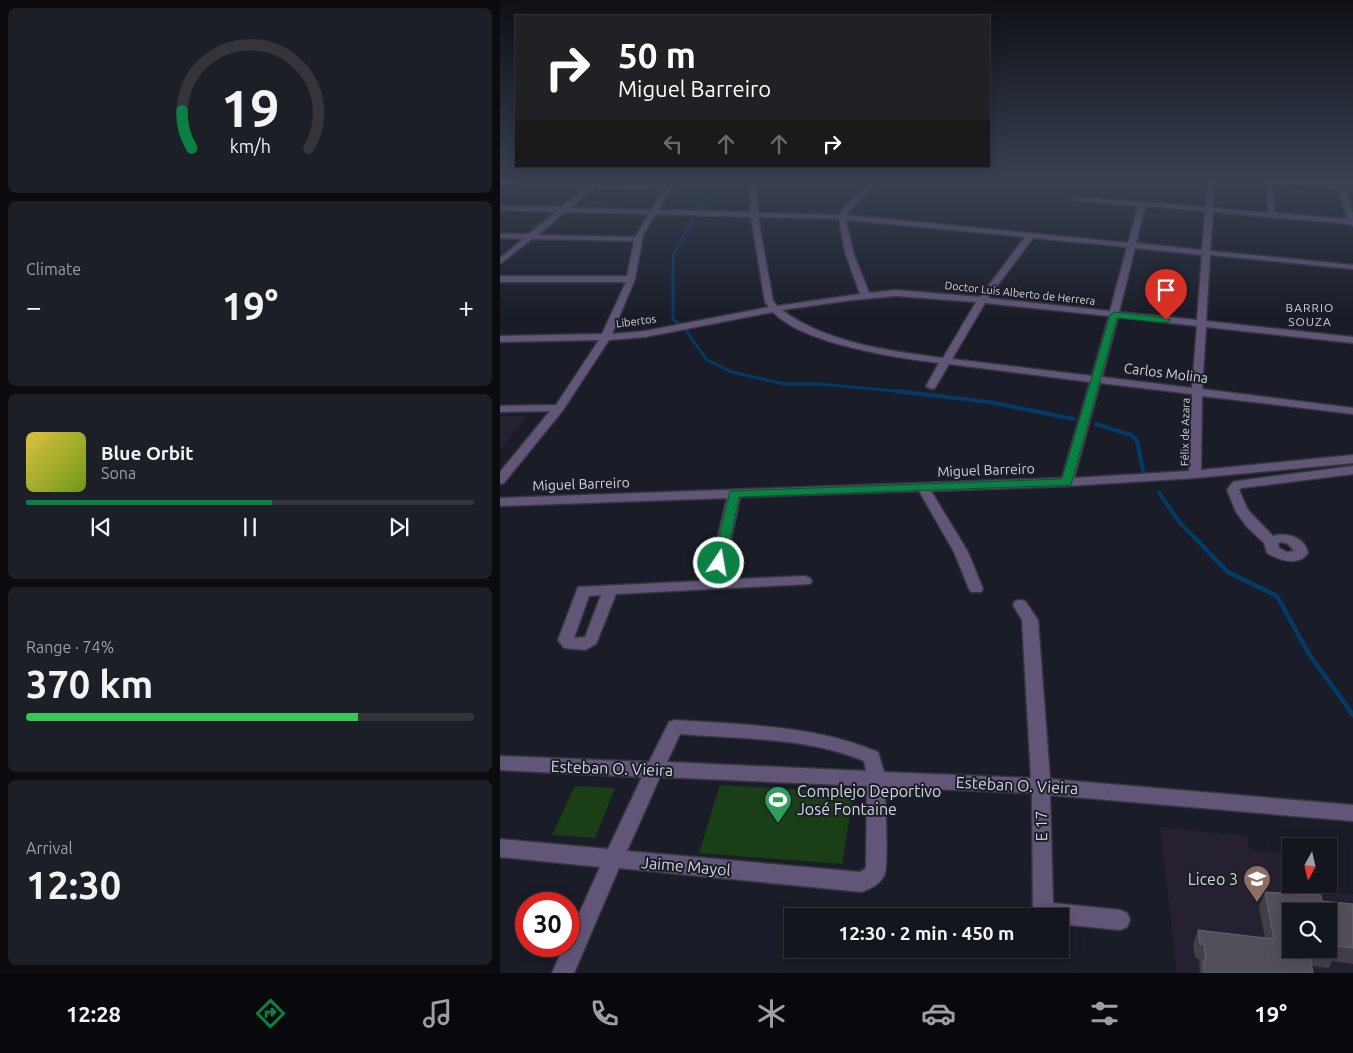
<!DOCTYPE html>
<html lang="en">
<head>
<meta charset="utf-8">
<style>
  :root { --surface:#14161d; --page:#1d1f26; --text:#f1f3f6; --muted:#9d9fa4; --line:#33353b; --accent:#0b8043 }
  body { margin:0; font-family:Ubuntu,sans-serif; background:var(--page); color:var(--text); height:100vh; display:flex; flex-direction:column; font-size:19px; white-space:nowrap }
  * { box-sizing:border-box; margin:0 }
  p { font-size:16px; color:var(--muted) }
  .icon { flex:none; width:28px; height:28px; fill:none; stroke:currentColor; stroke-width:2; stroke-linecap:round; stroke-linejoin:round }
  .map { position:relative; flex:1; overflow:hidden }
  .drawer { display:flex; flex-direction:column; gap:8px; padding:8px; background:#0b0c10; width:500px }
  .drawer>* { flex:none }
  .guide { position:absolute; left:15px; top:15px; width:475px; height:152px; border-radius:0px; box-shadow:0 2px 12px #0003,0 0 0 1px var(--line); background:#202124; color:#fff; overflow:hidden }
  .needle { width:32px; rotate:188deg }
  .buttons { position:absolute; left:782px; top:838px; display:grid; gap:10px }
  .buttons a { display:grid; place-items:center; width:55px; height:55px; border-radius:0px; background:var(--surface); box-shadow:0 2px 12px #0003,0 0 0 1px var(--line); font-size:25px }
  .speed { position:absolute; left:15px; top:892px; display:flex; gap:10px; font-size:25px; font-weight:700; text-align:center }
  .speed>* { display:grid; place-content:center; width:65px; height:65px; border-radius:50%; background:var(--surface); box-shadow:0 2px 12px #0003,0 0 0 1px var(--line); line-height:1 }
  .speed .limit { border:8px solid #d22; background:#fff; color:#111 }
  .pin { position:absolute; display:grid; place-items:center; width:42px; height:42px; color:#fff; margin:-51px -21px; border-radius:50% 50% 50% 0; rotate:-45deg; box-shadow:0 0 5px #0007 }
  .pin .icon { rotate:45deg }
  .me { position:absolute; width:55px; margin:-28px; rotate:12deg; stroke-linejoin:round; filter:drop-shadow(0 0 4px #0008) }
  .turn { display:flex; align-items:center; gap:18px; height:105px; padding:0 20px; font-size:22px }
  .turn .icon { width:65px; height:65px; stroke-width:2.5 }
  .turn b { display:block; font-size:35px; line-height:42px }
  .lanes { display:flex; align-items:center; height:48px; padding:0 20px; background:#0003; justify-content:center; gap:25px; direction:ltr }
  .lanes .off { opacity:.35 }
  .big { font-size:38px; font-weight:700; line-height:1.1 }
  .drawer .widget { flex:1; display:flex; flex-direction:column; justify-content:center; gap:8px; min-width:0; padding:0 18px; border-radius:8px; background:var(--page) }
  .drawer .dial { align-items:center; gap:0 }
  .dial svg { height:130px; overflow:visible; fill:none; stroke:var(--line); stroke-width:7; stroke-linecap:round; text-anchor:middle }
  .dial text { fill:var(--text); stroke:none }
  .song { display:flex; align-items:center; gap:15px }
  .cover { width:60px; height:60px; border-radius:8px; background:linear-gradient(135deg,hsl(50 70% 55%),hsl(80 70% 35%)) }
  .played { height:5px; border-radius:2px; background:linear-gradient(90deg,var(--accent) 55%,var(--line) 55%) }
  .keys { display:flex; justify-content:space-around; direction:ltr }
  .heat { display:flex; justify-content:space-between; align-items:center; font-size:28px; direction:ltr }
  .charge { height:8px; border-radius:4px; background:linear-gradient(90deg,#34c759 74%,var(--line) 0) }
  .trip { position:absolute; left:284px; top:908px; width:285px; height:50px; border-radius:0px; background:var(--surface); box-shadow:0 2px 12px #0003,0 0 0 1px var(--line); font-weight:700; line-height:50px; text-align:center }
  .tab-bar { display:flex; height:80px; justify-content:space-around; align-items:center; background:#08090c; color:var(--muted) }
  .tab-bar .icon { width:35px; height:35px }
  .tab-bar .active { color:var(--accent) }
  .tab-bar b { font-size:22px; color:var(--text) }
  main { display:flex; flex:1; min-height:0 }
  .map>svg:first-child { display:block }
  .education { fill:#252131; fill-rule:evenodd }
  .green { fill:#1a3f17 }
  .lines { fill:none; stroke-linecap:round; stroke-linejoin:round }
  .stream-far3 { stroke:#023b67; stroke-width:2.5 }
  .stream-far2 { stroke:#023b67; stroke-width:3 }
  .stream-far1 { stroke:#023b67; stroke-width:4 }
  .stream { stroke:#023b67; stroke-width:4.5 }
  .minor-casing { stroke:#343740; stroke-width:3 }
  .minor { fill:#615677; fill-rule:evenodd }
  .wall { fill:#423f4a }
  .building { fill:#524f5a; stroke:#66646e; fill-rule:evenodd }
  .route { fill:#0b8043; stroke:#07532c }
  .labels { text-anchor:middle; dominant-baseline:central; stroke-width:4; stroke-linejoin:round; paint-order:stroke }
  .far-street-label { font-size:11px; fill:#d3d5dc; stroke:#1a1d27 }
  .far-neighbourhood-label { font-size:12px; letter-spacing:1px; fill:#ced2e0; stroke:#1a1d27 }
  .street-label { font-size:14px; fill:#d3d5dc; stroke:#1a1d27 }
  .near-street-label { font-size:16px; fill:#d3d5dc; stroke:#1a1d27 }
  .near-poi-label { font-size:16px; fill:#d3d5dc; stroke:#1a1d27; text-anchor:start }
</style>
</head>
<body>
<main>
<section class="drawer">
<div class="widget dial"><svg viewBox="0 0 100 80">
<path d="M14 69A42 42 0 1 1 86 69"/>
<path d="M14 69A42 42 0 0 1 8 46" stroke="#0b8043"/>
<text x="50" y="56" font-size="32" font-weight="700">19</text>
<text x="50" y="72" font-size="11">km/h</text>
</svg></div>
<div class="widget"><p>Climate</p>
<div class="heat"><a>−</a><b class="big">19°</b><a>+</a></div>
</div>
<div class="widget">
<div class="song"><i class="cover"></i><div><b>Blue Orbit</b><p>Sona</p></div></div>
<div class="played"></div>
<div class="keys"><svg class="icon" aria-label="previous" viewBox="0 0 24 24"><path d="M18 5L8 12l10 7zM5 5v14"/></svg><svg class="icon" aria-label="pause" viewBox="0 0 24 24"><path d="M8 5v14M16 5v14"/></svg><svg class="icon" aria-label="next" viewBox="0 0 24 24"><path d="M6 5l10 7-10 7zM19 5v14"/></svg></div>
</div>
<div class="widget"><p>Range · 74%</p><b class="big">370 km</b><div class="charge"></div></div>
<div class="widget"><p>Arrival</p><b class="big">12:30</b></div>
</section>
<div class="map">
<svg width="853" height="973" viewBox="0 0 853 973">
  <rect width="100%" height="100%" fill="#1a1d27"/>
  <g class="education">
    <path d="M0,416h28l-28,34z"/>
    <path d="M660,827l87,9 3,14 40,4 1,3v27h22l6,4 12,4 22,2v79h-176zM791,911h38v38h-38z"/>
  </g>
  <g class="green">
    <path d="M220,785l99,6v3l34,2 -11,68 -143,-11z"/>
    <path d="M75,786l40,2 -20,50 -43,-3z"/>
  </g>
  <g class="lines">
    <g class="stream-far3">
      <path d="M199,209l17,-22 -3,-6"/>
      <path d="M173,274v-19l21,-38"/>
    </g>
    <g class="stream-far2">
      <path d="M173,273v46l7,6"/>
      <path d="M185,329l22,31 25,12 52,12h36l86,8"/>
    </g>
    <g class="stream-far1">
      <path d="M395,391l94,11 85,17"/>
      <path d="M596,424l35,11 6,6 6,29"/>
      <path d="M659,493l22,31 17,17"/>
    </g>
    <path class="stream" d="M697,540l31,32 49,24 32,58 44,61"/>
    <defs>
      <g id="minor">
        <path d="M0,181l168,3 2,-3h6l-18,29 92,2v-31h6l2,32 82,2 2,-6 30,-28h7l-31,31 -1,3 281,28 10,-37 -64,-6 -2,-1v-2l134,10 2,-26h6l-1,27 55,5 -2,-32h6l3,32 73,6 -10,-31 -59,-5 -3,-2 61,3 -1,-3h6l1,3 10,1v4l-8,-1 8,25v13l-4,-2 -136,-12 -3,39 143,14v4l-143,-14 -4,66 147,16v6l-147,-16 -4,62 151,19v6l-151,-18 -1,74 152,-15v8l-158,15 -128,8 -136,5 37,61 15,37 -2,3h-10l-2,-3 -15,-37 -35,-61 -179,6 -14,66 13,16 66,-3 5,2 2,3 -2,3 -194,10 -20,50 -11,6 -21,-2 -6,-8 20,-53 146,-7 -12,-17 15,-65 -227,8v-8l562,-20 28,-96 -141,-18 -14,24 -4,1 -5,-3 13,-23c-42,-5 -136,-19 -166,-51l-128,25 -36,3 -46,70 -59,73 -4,1v-12l50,-61 -50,1v-6l56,-1 43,-65 -99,2v-6l102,-2 24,-52h-126v-6h127l7,-35 -102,-2 -32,25v-6l23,-19 -23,-1v-4h29l27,-22 -56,-2v-4l61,1 26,-20 -87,-2zM95,187l70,1 -14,22 -81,-2zM645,206l60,5 -3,39 -66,-7zM65,212l84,2 -14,23 -97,-2zM156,214l95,3 14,85 4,5 -124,24 -33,3 23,-55 8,-44zM258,217l81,2 6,33 15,42 -83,12 -4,-5zM346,220l179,17 -45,60 -84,-7 -27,3 -16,-41zM533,238l94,9 -17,64 -122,-13zM635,248l67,7 -5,65 -78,-8zM396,296l80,6 -33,56c-53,-7 -117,-15 -161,-48l70,-10zM485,303l124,13 -17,60 -140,-17zM618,317l79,9 -5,62 -90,-11zM600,383l92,11 -3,77 -115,7zM101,595l-16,42 -11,1 15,-42z"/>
        <path d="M853,466v8l-112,14 -2,2 9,20 22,23 3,3c14,-4 32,1 35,17 -10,14 -29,7 -41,0l-3,-10 -16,-15 -12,-16 -9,-22 6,-8 4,-1zM782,542l6,2 6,7 -7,1 -8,-4 -1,-5z"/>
        <path d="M520,600l5,1 13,19 12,159 303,26v16l-303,-26 3,108 67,7 7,3 3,7 -3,7 -7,3 -60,-6v-8h-26l-1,-4 -1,-119 -147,-6c0,16 4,79 -1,89 -5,9 -13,12 -22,16l-243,-24 -45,105h-22l12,-27h5v-10l31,-69 -100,-10v-18l108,10 34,-72 -142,-7v-14l149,6 20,-40 6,-2c69,5 138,5 203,32l6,20 147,6 -9,-158 -9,-15 2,-4zM180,734c61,5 126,3 184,27l2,10 -199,-9zM160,777l207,9 -1,82 -6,4 -233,-21z"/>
      </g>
    </defs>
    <use href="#minor" class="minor-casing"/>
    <use href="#minor" class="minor"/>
  </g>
  <path class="wall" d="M765,892l57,9 31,3v60l-21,-3 -3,7 -17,-2 1,7h-114l1,-4 -1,-10 -4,-1 -2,-14 5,-14 67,8 -6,-31z"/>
  <path class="building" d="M765,892l56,3 1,6 31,3v44l-19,-2 2,8 -27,-4 4,23h-109l-1,-12 3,1 -2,-18h-4l-2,-14 76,9zM791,911h38v38h-38z"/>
  <linearGradient id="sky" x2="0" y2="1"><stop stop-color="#0e1015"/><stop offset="0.57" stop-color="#384052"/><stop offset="1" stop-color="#384052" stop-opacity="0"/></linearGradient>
  <rect width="853" height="317" fill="url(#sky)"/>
  <path class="route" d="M614,312l52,6 5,2 -5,3 -49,-5 -46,167 -332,12 -14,66 -6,4 -4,-1 -2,-3 17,-72 332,-12 48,-164z"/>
  <defs>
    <symbol id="stadium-pin" viewBox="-11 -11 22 30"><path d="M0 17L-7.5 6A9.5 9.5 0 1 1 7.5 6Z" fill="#2e9e5b" stroke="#1a1d27"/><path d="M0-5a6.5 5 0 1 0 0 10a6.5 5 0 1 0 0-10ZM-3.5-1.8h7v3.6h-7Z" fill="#fff"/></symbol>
    <symbol id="school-pin" viewBox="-11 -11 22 30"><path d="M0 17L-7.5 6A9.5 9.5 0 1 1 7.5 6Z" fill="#8d6e63" stroke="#1a1d27"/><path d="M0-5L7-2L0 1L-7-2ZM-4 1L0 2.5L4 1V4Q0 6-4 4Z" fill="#fff"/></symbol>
  </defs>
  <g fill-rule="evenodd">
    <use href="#stadium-pin" x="262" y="784" width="32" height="43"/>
    <use href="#school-pin" x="741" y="863" width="32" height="43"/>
  </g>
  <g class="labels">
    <g class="far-street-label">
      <text transform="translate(520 293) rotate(6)">Doctor Luis Alberto de Herrera</text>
      <text transform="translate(136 321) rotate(-7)">Libertos</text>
      <text transform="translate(685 432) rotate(-89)">Félix de Azara</text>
    </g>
    <g class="far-neighbourhood-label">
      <text x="810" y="307">BARRIO<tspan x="810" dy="14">SOUZA</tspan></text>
    </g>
    <g class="street-label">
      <text transform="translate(666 373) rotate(7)">Carlos Molina</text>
      <text transform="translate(486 470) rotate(-2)">Miguel Barreiro</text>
      <text transform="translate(81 484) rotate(-2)">Miguel Barreiro</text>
    </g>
    <g class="near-street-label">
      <text transform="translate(112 768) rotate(2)">Esteban O. Vieira</text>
      <text transform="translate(517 785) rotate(3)">Esteban O. Vieira</text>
      <text transform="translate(541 826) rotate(-91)">E 17</text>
      <text transform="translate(186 866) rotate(5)">Jaime Mayol</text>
    </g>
    <g class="near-poi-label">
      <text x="297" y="791">Complejo Deportivo<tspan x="297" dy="18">José Fontaine</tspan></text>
      <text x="738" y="879" text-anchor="end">Liceo 3</text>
    </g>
  </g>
</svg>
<div class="buttons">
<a><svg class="needle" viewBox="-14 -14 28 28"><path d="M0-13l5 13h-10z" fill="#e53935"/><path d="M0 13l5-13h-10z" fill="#9d9fa4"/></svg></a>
<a><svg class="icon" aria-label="search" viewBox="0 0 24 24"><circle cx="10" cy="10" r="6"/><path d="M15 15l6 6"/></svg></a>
</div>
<div class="speed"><div class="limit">30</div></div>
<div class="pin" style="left:666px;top:320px;background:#d93025"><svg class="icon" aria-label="arrive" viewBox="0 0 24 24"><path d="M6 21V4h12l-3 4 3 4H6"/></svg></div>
<svg class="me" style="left:219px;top:563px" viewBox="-20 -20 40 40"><circle r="17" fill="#0b8043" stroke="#fff" stroke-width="3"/><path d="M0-11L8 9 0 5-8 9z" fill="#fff"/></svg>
<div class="trip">12:30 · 2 min · 450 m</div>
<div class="guide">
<div class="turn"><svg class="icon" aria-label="right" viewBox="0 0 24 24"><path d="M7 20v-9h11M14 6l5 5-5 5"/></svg><div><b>50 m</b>Miguel Barreiro</div></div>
<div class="lanes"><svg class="icon off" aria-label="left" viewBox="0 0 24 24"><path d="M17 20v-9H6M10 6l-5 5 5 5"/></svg><svg class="icon off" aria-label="ahead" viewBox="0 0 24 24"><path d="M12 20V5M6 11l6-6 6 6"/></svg><svg class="icon off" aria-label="ahead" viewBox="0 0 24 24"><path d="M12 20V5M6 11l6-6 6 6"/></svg><svg class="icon" aria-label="right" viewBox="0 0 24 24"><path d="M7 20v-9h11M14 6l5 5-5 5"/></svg></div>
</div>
</div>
</main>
<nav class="tab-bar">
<b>12:28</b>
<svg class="icon active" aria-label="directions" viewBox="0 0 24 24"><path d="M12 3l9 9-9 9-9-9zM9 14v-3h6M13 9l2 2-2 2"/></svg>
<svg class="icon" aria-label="music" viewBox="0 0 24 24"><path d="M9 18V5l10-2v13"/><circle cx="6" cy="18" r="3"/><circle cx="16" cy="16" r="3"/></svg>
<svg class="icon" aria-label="phone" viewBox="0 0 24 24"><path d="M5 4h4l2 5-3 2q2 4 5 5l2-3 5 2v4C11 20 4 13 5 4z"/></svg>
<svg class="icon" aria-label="climate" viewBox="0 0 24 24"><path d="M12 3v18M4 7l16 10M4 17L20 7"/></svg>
<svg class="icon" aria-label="car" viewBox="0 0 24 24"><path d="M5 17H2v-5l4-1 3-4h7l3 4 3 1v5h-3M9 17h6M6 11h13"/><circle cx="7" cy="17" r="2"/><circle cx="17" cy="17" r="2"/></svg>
<svg class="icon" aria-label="filters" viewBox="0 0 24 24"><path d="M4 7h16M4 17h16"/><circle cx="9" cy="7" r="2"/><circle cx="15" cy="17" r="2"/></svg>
<b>19°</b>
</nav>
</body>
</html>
